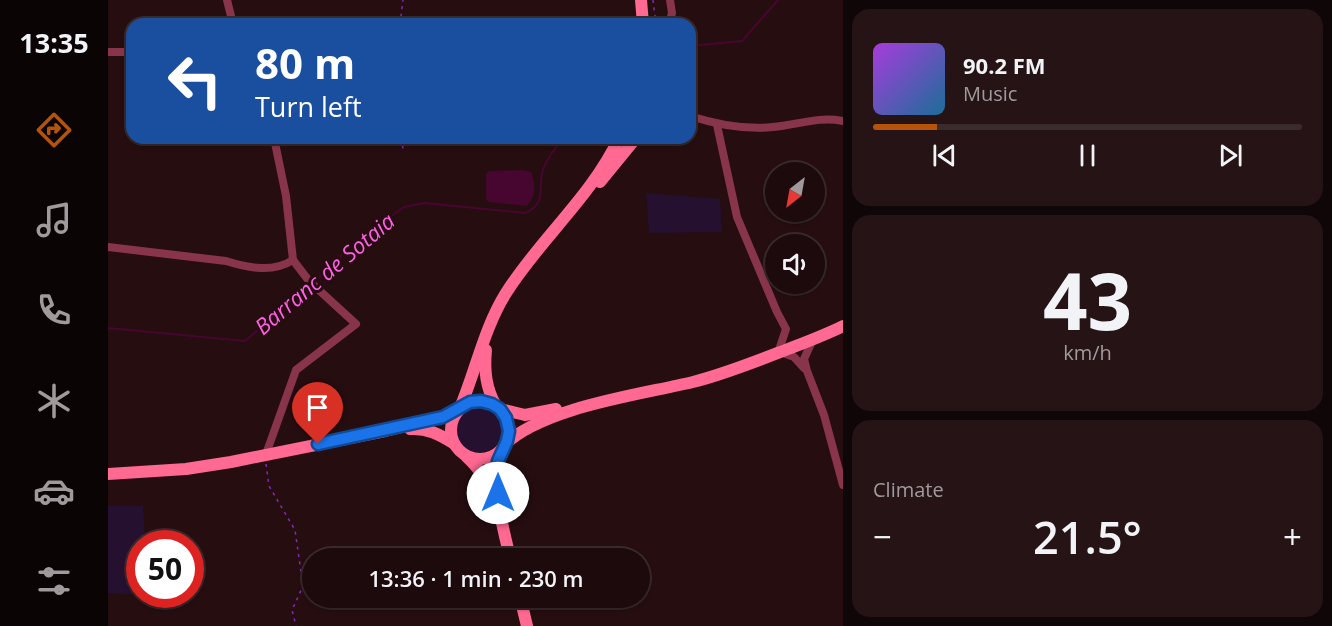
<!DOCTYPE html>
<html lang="en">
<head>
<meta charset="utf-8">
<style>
  :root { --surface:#1c0a0c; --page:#251315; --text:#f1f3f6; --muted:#a09a9d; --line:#3a2b2d; --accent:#b45309 }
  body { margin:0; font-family:"Open Sans",sans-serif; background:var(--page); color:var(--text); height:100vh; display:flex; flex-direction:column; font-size:22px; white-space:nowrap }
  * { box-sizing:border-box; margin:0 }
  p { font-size:20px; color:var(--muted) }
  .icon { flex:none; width:33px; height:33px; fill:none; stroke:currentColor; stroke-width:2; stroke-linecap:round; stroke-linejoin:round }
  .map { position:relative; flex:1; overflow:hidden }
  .side { display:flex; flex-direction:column; gap:9px; padding:9px; background:#0f0607; width:489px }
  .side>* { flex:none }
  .banner { position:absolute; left:18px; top:18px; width:570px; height:126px; border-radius:18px; box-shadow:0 2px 4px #0004,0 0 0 2px var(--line); background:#1a4fa0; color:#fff; overflow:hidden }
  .needle { width:39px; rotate:211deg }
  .controls { position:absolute; left:657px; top:162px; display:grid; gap:12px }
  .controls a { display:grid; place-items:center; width:60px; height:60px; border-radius:50%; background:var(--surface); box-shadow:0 2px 4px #0004,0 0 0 2px var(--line); font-size:30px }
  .speed { position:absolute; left:18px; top:530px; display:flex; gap:12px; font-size:30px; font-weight:700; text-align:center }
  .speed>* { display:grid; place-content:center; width:78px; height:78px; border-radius:50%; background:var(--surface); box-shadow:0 2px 4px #0004,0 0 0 2px var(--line); line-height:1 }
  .speed .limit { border:9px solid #d22; background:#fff; color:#111 }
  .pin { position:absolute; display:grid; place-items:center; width:51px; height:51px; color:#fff; margin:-62px -26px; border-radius:50% 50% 50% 0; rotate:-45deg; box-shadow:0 0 6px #0007 }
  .pin .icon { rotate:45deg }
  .me { position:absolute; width:66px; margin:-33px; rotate:0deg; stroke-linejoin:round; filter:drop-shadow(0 0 4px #0008) }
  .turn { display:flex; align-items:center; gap:21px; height:126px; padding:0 30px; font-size:27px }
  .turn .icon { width:78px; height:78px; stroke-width:2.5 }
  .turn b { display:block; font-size:42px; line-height:51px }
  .big { font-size:45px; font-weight:600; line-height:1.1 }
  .side .widget { flex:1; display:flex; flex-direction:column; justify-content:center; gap:9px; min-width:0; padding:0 21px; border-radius:18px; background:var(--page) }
  .side .dial { align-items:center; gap:0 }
  .dial b { font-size:78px; line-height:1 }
  .song { display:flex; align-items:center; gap:18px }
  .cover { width:72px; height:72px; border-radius:9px; background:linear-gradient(135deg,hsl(280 70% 55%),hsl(200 70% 35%)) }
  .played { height:6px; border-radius:3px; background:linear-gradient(90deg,var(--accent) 15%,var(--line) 15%) }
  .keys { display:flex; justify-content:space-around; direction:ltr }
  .heat { display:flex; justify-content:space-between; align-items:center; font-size:33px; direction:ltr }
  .trip { position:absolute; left:194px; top:548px; width:348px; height:60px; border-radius:30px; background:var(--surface); box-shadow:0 2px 4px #0004,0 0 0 2px var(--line); font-weight:600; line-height:60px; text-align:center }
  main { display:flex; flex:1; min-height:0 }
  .tab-bar { display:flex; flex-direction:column; width:108px; justify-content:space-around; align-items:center; background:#0b0405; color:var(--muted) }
  .tab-bar .icon { width:42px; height:42px }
  .tab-bar .active { color:var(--accent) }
  .tab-bar b { font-size:27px; color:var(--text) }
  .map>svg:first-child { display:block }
  .green { fill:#251030 }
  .water { fill:#460630 }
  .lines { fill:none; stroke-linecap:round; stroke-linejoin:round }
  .stream { stroke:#460630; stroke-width:2 }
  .path { stroke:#8727be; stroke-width:1.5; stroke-dasharray:3 4.5; stroke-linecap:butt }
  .street { stroke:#88354b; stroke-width:8 }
  .secondary { stroke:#ff6992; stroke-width:12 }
  .route-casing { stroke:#114b97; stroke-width:15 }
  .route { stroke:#1a73e8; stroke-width:10 }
  .labels { text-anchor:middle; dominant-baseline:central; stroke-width:6; stroke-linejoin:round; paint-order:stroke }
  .water-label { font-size:22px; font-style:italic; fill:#ff60e5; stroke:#260d10 }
</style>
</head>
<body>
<main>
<nav class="tab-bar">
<b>13:35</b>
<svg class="icon active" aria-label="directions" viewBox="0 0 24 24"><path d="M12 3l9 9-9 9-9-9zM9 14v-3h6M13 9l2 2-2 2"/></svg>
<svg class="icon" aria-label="music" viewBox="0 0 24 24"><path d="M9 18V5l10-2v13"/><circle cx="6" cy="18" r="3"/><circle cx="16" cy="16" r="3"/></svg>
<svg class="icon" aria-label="phone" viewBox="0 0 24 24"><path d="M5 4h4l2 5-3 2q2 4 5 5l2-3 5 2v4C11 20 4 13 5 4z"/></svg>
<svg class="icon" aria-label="climate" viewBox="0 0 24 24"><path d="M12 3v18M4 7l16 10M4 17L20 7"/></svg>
<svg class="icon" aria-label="car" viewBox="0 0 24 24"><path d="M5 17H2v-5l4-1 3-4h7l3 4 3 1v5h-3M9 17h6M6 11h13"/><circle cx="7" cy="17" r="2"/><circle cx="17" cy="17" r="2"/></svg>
<svg class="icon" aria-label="filters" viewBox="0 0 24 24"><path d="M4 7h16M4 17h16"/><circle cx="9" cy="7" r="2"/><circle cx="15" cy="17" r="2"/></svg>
</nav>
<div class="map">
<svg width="735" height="626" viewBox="0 0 735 626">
  <rect width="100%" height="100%" fill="#260d10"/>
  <g class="green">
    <path d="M538,193l74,6 2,33 -73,1z"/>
    <circle cx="370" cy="429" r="24"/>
    <path d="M0,506h35l2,37h-5v51l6,1 -38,-2z"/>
  </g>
  <path class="water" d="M414,170l9,2c5,11 5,27 -5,34l-37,-4 -3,-3v-24l2,-4z"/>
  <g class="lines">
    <g class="stream">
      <path d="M582,46l52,-5 36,-41"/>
      <path d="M0,328l137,13 63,-53 45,-44 51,-37 20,-4 101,10c24,-10 11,-28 19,-46 4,-10 12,-20 19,-29"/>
    </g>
    <g class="path">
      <path d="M545,0l3,24"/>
      <path d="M292,24l3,-24"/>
      <path d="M294,138l1,12"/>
      <path d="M158,464l3,22 26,44 8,56 -11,24 4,16"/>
    </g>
    <g class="street">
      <path d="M119,0l6,24"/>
      <path d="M561,24l3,-11 -2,-13"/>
      <path d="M0,52h24"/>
      <path d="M582,116c28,9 54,14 83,11 24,-2 46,-11 70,-6"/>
      <path d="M609,125l20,92 40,95 9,17 -8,24"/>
      <path d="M0,247l118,14c22,7 47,12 67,-1"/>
      <path d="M705,339l-9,20 3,12 17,44 19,70"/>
      <path d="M672,352l14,5 10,11"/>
      <path d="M158,454l30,-84 60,-46 -47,-43 -16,-21 -7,-64 -12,-58"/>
    </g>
    <g class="secondary">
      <path d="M533,0l2,24"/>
      <path d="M492,182l36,-44"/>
      <path d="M378,350c-2,21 0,38 10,56"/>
      <circle cx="372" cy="430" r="29"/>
      <path d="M352,408c16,-38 24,-80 46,-115 34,-54 86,-97 113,-155"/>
      <path d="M392,409l25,6 31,-6"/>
      <path d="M302,429c17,-1 29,5 43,14"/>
      <path d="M396,445c40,-38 135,-50 189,-63 32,-8 64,-21 95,-33 18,-7 37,-14 55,-23"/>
      <path d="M393,450c-12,33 2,75 9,108"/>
      <path d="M359,457c14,13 21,26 27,44"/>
      <path d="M0,474l78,-5 45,-7 154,-31 58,-14 16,-8"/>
      <path d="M412,597l7,29"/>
    </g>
  </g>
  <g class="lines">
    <defs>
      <path id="route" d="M210,444l125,-27 27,-15 11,-1 11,3 8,5 6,9 3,13 -2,10 -9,20v32"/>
    </defs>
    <use href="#route" class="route-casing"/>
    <use href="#route" class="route"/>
  </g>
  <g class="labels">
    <g class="water-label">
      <text transform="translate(216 273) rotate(-40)">Barranc de Sotaia</text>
    </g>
  </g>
</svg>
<div class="controls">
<a><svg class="needle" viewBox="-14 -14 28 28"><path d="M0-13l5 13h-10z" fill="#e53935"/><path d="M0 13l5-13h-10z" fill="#a09a9d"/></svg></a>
<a><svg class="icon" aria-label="sound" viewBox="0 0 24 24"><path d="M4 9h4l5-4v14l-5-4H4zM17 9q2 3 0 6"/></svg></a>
</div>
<div class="speed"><div class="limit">50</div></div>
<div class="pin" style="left:210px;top:444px;background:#d93025"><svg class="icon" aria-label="arrive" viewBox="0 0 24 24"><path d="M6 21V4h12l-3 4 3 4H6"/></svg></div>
<svg class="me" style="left:390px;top:493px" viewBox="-20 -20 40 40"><circle r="19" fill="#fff"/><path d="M0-13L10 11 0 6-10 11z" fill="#1a73e8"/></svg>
<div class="trip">13:36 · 1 min · 230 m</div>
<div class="banner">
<div class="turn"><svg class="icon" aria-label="left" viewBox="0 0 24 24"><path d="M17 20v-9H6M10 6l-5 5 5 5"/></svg><div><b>80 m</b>Turn left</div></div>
</div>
</div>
<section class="side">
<div class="widget">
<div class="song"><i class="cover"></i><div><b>90.2 FM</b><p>Music</p></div></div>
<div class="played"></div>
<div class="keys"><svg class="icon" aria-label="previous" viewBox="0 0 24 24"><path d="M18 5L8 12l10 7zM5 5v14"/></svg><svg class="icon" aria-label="pause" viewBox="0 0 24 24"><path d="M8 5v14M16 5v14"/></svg><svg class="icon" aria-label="next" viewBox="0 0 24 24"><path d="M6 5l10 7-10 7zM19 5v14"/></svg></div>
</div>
<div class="widget dial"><b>43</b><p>km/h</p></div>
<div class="widget"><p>Climate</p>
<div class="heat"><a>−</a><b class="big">21.5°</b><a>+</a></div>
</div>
</section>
</main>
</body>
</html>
